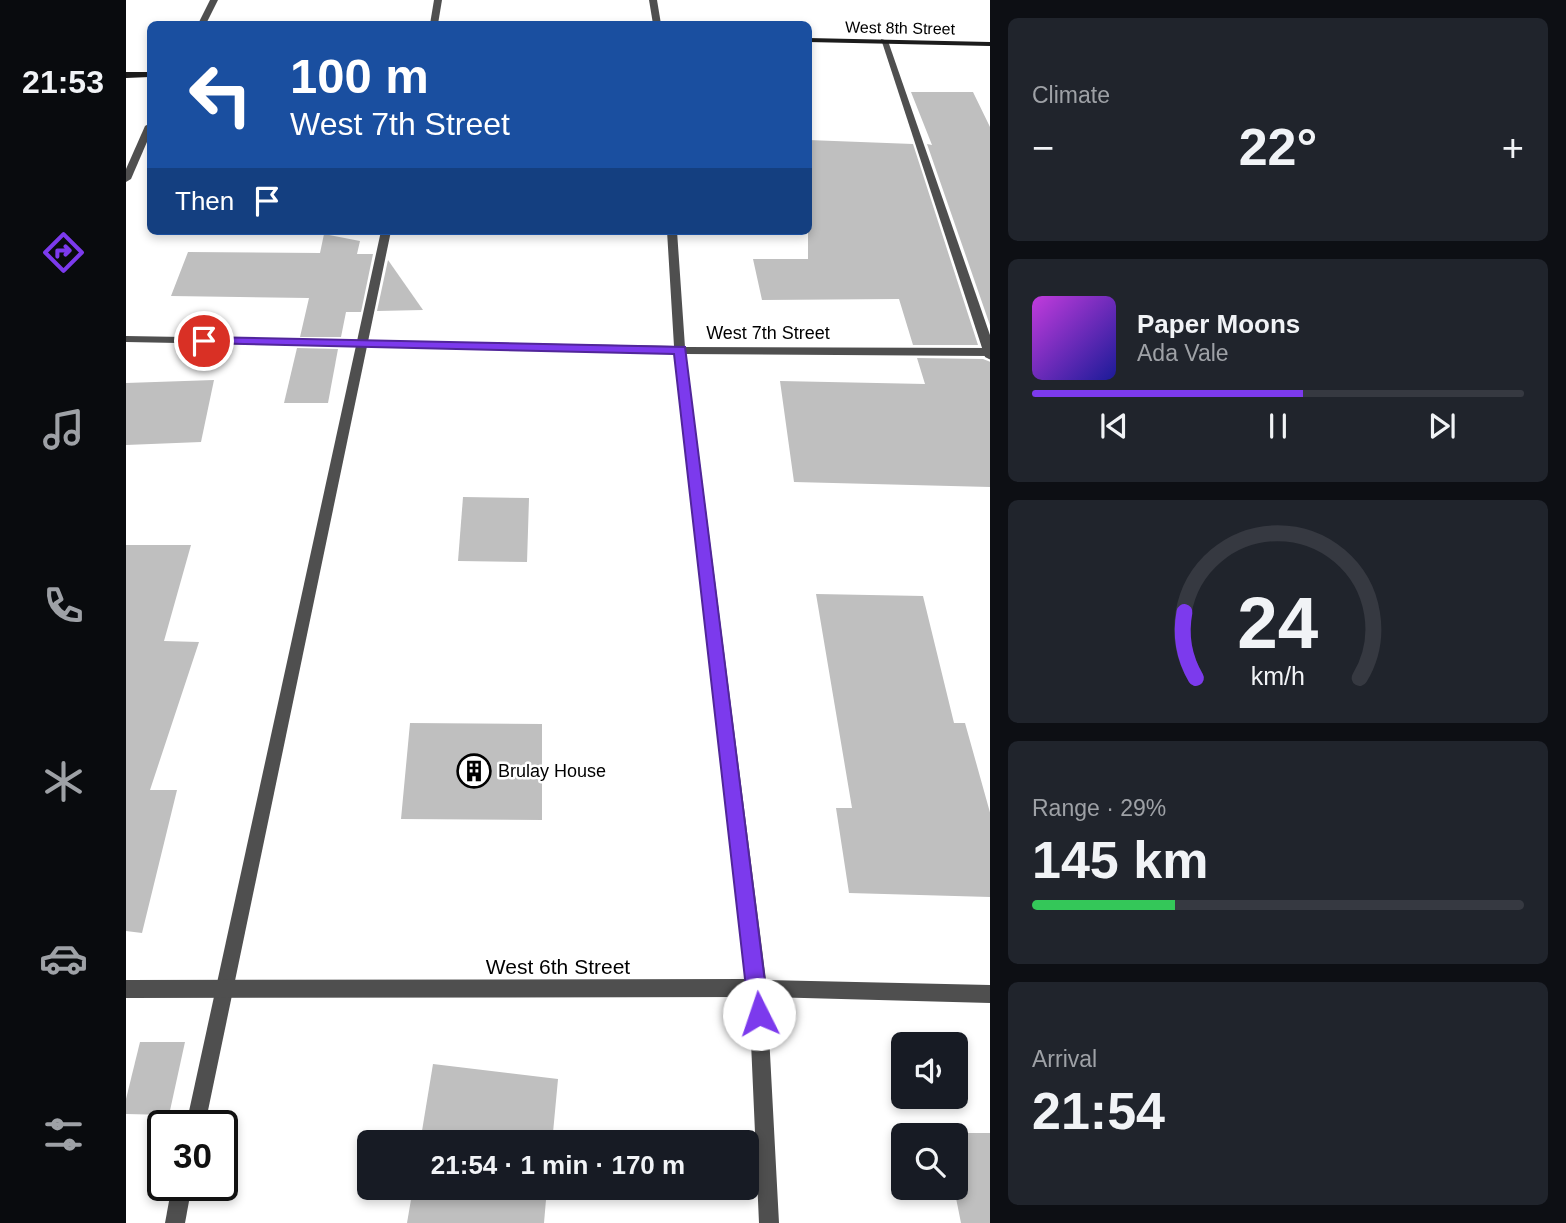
<!DOCTYPE html>
<html lang="en">
<head>
<meta charset="utf-8">
<style>
  :root { --surface:#171b24; --page:#20242c; --text:#f1f3f6; --muted:#9ea1a6; --line:#363941; --accent:#7c3aed }
  body { margin:0; font-family:Arial,sans-serif; background:var(--page); color:var(--text); height:100vh; display:flex; flex-direction:column; font-size:26px; white-space:nowrap }
  * { box-sizing:border-box; margin:0 }
  p { font-size:23px; color:var(--muted) }
  .icon { flex:none; width:38px; height:38px; fill:none; stroke:currentColor; stroke-width:2; stroke-linecap:round; stroke-linejoin:round }
  .map { position:relative; flex:1; overflow:hidden }
  .panel { display:flex; flex-direction:column; gap:18px; padding:18px; background:#0d0f14; width:576px }
  .panel>* { flex:none }
  .hud { position:absolute; left:21px; top:21px; width:665px; height:214px; border-radius:10px; box-shadow:0 4px 10px #0003; background:#1a4fa0; color:#fff; overflow:hidden }
  .fabs { position:absolute; left:765px; top:1032px; display:grid; gap:14px }
  .fabs a { display:grid; place-items:center; width:77px; height:77px; border-radius:10px; background:var(--surface); box-shadow:0 4px 10px #0003; font-size:35px }
  .speed { position:absolute; left:21px; top:1110px; display:flex; gap:14px; font-size:35px; font-weight:700; text-align:center }
  .speed>* { display:grid; place-content:center; width:91px; height:91px; border-radius:50%; background:var(--surface); box-shadow:0 4px 10px #0003; line-height:1 }
  .speed .limit { border:4px solid #111; border-radius:10px; background:#fff; color:#111 }
  .pin { position:absolute; display:grid; place-items:center; width:60px; height:60px; color:#fff; margin:-30px; border:4px solid #fff; border-radius:50%; box-shadow:0 2px 7px #0007 }
  .me { position:absolute; width:77px; margin:-38px; rotate:356deg; stroke-linejoin:round; filter:drop-shadow(0 0 5px #0008) }
  .turn { display:flex; align-items:center; gap:24px; height:147px; padding:0 28px; font-size:32px }
  .turn .icon { width:91px; height:91px; stroke-width:2.5 }
  .turn b { display:block; font-size:49px; line-height:60px }
  .then { display:flex; align-items:center; height:66px; padding:0 28px; background:#0003; gap:14px; font-size:26px }
  .big { font-size:52px; font-weight:700; line-height:1.1 }
  .panel .card { flex:1; display:flex; flex-direction:column; justify-content:center; gap:10px; min-width:0; padding:0 24px; border-radius:10px; background:var(--page) }
  .panel .dial { align-items:center; gap:0 }
  .dial svg { height:182px; overflow:visible; fill:none; stroke:var(--line); stroke-width:7; stroke-linecap:round; text-anchor:middle }
  .dial text { fill:var(--text); stroke:none }
  .song { display:flex; align-items:center; gap:21px }
  .cover { width:84px; height:84px; border-radius:10px; background:linear-gradient(135deg,hsl(290 70% 55%),hsl(240 70% 35%)) }
  .played { height:7px; border-radius:4px; background:linear-gradient(90deg,var(--accent) 55%,var(--line) 55%) }
  .keys { display:flex; justify-content:space-around; direction:ltr }
  .heat { display:flex; justify-content:space-between; align-items:center; font-size:38px; direction:ltr }
  .charge { height:10px; border-radius:5px; background:linear-gradient(90deg,#34c759 29%,var(--line) 0) }
  .trip { position:absolute; left:231px; top:1130px; width:402px; height:70px; border-radius:10px; background:var(--surface); box-shadow:0 4px 10px #0003; font-weight:700; line-height:70px; text-align:center }
  main { display:flex; flex:1; min-height:0 }
  .menu { display:flex; flex-direction:column; width:126px; justify-content:space-around; align-items:center; background:#090b0e; color:var(--muted) }
  .menu .icon { width:49px; height:49px }
  .menu .selected { color:var(--accent) }
  .menu b { font-size:32px; color:var(--text) }
  .map>svg:first-child { display:block }
  .building { fill:#bfbfbf }
  .lines { fill:none; stroke-linecap:round; stroke-linejoin:round }
  .lane { fill:#4f4f4f; fill-rule:evenodd }
  .street { fill:#4f4f4f; fill-rule:evenodd }
  .secondary { fill:#1c1c1c; fill-rule:evenodd }
  .route { fill:#7c3aed; stroke:#51269a; stroke-width:2 }
  .labels { text-anchor:middle; dominant-baseline:central; stroke-width:5; stroke-linejoin:round; paint-order:stroke }
  .far-street-label { font-size:16px; fill:#000; stroke:#fff }
  .street-label { font-size:18px; fill:#000; stroke:#fff }
  .poi-label { font-size:18px; fill:#000; stroke:#fff; text-anchor:start }
  .near-street-label { font-size:21px; fill:#000; stroke:#fff }
</style>
</head>
<body>
<main>
<nav class="menu">
<b>21:53</b>
<svg class="icon selected" aria-label="directions" viewBox="0 0 24 24"><path d="M12 3l9 9-9 9-9-9zM9 14v-3h6M13 9l2 2-2 2"/></svg>
<svg class="icon" aria-label="music" viewBox="0 0 24 24"><path d="M9 18V5l10-2v13"/><circle cx="6" cy="18" r="3"/><circle cx="16" cy="16" r="3"/></svg>
<svg class="icon" aria-label="phone" viewBox="0 0 24 24"><path d="M5 4h4l2 5-3 2q2 4 5 5l2-3 5 2v4C11 20 4 13 5 4z"/></svg>
<svg class="icon" aria-label="climate" viewBox="0 0 24 24"><path d="M12 3v18M4 7l16 10M4 17L20 7"/></svg>
<svg class="icon" aria-label="car" viewBox="0 0 24 24"><path d="M5 17H2v-5l4-1 3-4h7l3 4 3 1v5h-3M9 17h6M6 11h13"/><circle cx="7" cy="17" r="2"/><circle cx="17" cy="17" r="2"/></svg>
<svg class="icon" aria-label="filters" viewBox="0 0 24 24"><path d="M4 7h16M4 17h16"/><circle cx="9" cy="7" r="2"/><circle cx="15" cy="17" r="2"/></svg>
</nav>
<div class="map">
<svg width="865" height="1223" viewBox="0 0 865 1223">
  <rect width="100%" height="100%" fill="#fff"/>
  <g class="building">
    <path d="M785,92h62l18,37v199l-64,-184 5,1z"/>
    <path d="M682,140l105,4 65,201h-65l-14,-46 -137,1 -9,-41h55z"/>
    <path d="M198,234l36,7 -3,13h16l-12,58h-15l-5,25h-41l9,-39 -138,-2 17,-44 132,1z"/>
    <path d="M262,260l35,50 -46,1z"/>
    <path d="M171,348l41,1 -10,54h-44z"/>
    <path d="M791,358l66,1 8,3v125l-197,-5 -14,-101 145,3z"/>
    <path d="M88,380l-13,62 -75,3v-62z"/>
    <path d="M337,497l66,1 -2,64 -69,-1z"/>
    <path d="M0,545h65l-27,96 35,1 -49,148h27l-35,143 -16,-2z"/>
    <path d="M690,594l107,2 31,127h11l26,93v81l-142,-4 -13,-85h16z"/>
    <path d="M284,723l132,1v96l-141,-1z"/>
    <path d="M14,1042h45l-16,73 -43,-1v-15z"/>
    <path d="M307,1064l125,15 -6,64h-132z"/>
    <path d="M817,1133h48v90h-30l-7,-35 2,-52h-12z"/>
    <path d="M287,1188h134l-3,35h-137z"/>
  </g>
  <g class="lines">
    <g class="lane">
      <path d="M308,0h8l-4,24h-8z"/>
      <path d="M755,39l7,2 103,297v22l-6,-3z"/>
      <path d="M255,231h10l-186,894h-19z"/>
      <path d="M46,1185h20l-7,38h-20z"/>
    </g>
    <g class="street">
      <path d="M84,0h8l-12,24h-8z"/>
      <path d="M523,0h8l4,24h-8z"/>
      <path d="M24,123v12l-19,44 -5,3v-13l19,-43z"/>
      <path d="M541,231h10l8,116 306,1v8l-305,-2 80,626 225,5v18l-224,-6 12,226h-20l-10,-226 -623,1v-18l622,-1 -73,-626 -549,-11v-6l548,10z"/>
    </g>
    <g class="secondary">
      <path d="M682,38l183,4v4l-183,-4z"/>
      <path d="M0,72h24v5l-24,1z"/>
    </g>
  </g>
  <path class="route" d="M78,337l481,10 84,667 -3,7 -7,3 -7,-3 -3,-7 -75,-660 -474,-11v-5z"/>
  <defs>
    <symbol id="building-ring" viewBox="-11 -11 22 22"><circle r="9.5" fill="#fff" stroke="#000" stroke-width="1.5"/><path d="M-4-6H4V6H1V3H-1V6H-4ZM-2.5-4.3h1.7v1.8h-1.7ZM.8-4.3h1.7v1.8H.8ZM-2.5-1h1.7V.8h-1.7ZM.8-1h1.7V.8H.8Z" fill="#000"/></symbol>
  </defs>
  <g fill-rule="evenodd">
    <use href="#building-ring" x="329" y="752" width="38" height="38"/>
  </g>
  <g class="labels">
    <g class="far-street-label">
      <text transform="translate(774 28) rotate(1)">West 8th Street</text>
    </g>
    <g class="street-label">
      <text x="642" y="333">West 7th Street</text>
    </g>
    <g class="poi-label">
      <text x="372" y="771">Brulay House</text>
    </g>
    <g class="near-street-label">
      <text x="432" y="966">West 6th Street</text>
    </g>
  </g>
</svg>
<div class="fabs">
<a><svg class="icon" aria-label="sound" viewBox="0 0 24 24"><path d="M4 9h4l5-4v14l-5-4H4zM17 9q2 3 0 6"/></svg></a>
<a><svg class="icon" aria-label="search" viewBox="0 0 24 24"><circle cx="10" cy="10" r="6"/><path d="M15 15l6 6"/></svg></a>
</div>
<div class="speed"><div class="limit">30</div></div>
<div class="pin" style="left:78px;top:341px;background:#d93025"><svg class="icon" aria-label="arrive" viewBox="0 0 24 24"><path d="M6 21V4h12l-3 4 3 4H6"/></svg></div>
<svg class="me" style="left:633px;top:1014px" viewBox="-20 -20 40 40"><circle r="19" fill="#fff"/><path d="M0-13L10 11 0 6-10 11z" fill="#7c3aed"/></svg>
<div class="trip">21:54 · 1 min · 170 m</div>
<div class="hud">
<div class="turn"><svg class="icon" aria-label="left" viewBox="0 0 24 24"><path d="M17 20v-9H6M10 6l-5 5 5 5"/></svg><div><b>100 m</b>West 7th Street</div></div>
<div class="then">Then<svg class="icon" aria-label="arrive" viewBox="0 0 24 24"><path d="M6 21V4h12l-3 4 3 4H6"/></svg></div>
</div>
</div>
<section class="panel">
<div class="card"><p>Climate</p>
<div class="heat"><a>−</a><b class="big">22°</b><a>+</a></div>
</div>
<div class="card">
<div class="song"><i class="cover"></i><div><b>Paper Moons</b><p>Ada Vale</p></div></div>
<div class="played"></div>
<div class="keys"><svg class="icon" aria-label="previous" viewBox="0 0 24 24"><path d="M18 5L8 12l10 7zM5 5v14"/></svg><svg class="icon" aria-label="pause" viewBox="0 0 24 24"><path d="M8 5v14M16 5v14"/></svg><svg class="icon" aria-label="next" viewBox="0 0 24 24"><path d="M6 5l10 7-10 7zM19 5v14"/></svg></div>
</div>
<div class="card dial"><svg viewBox="0 0 100 80">
<path d="M14 69A42 42 0 1 1 86 69"/>
<path d="M14 69A42 42 0 0 1 9 40" stroke="#7c3aed"/>
<text x="50" y="56" font-size="32" font-weight="700">24</text>
<text x="50" y="72" font-size="11">km/h</text>
</svg></div>
<div class="card"><p>Range · 29%</p><b class="big">145 km</b><div class="charge"></div></div>
<div class="card"><p>Arrival</p><b class="big">21:54</b></div>
</section>
</main>
</body>
</html>
